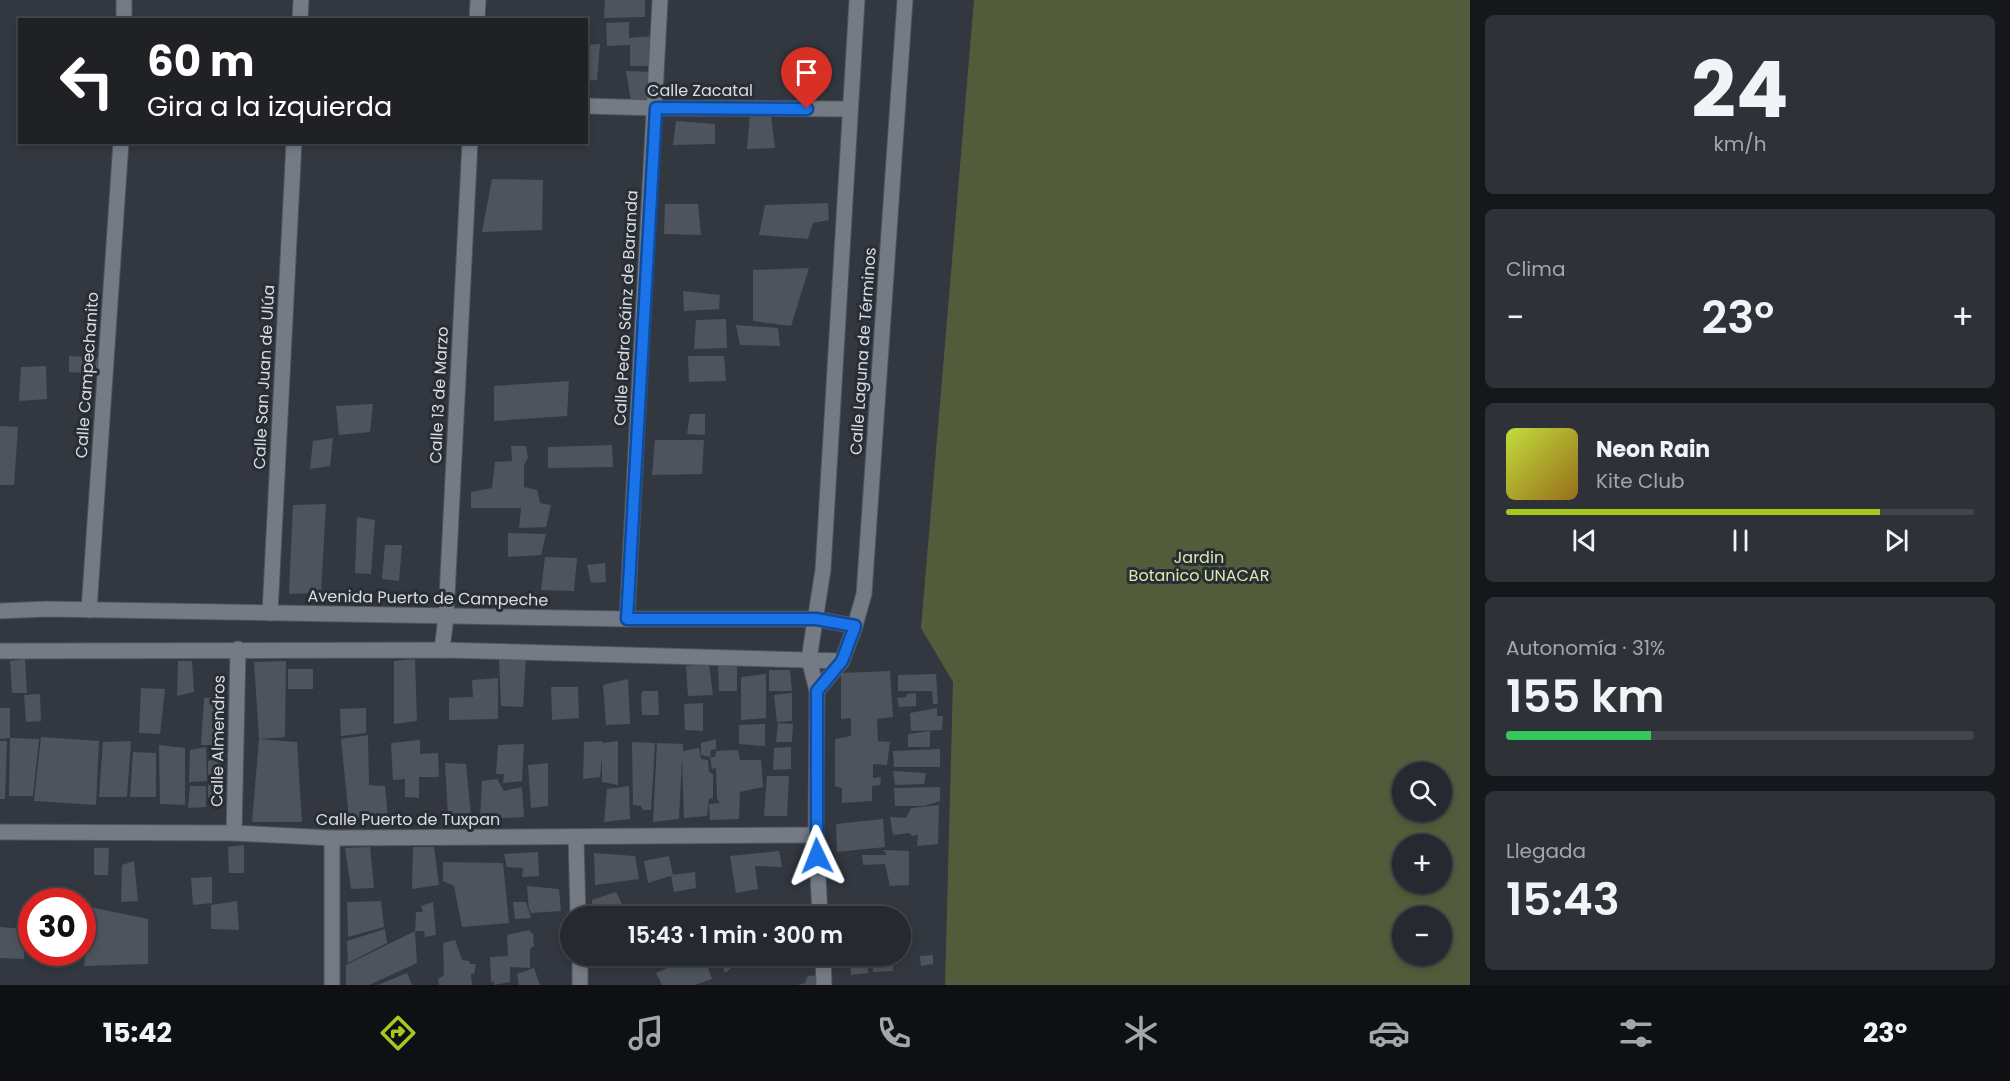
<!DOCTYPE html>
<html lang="es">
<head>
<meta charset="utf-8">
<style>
  :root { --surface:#262930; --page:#2e3138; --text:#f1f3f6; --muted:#a4a6ab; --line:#42454c; --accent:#a7c81f }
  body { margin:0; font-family:Poppins,sans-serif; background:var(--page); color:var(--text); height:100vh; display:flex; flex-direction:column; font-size:22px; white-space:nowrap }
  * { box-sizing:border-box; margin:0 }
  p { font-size:20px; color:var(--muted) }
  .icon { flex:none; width:33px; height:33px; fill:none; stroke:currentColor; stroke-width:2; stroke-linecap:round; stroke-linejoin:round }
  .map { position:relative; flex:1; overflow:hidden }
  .sheet { display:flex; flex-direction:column; gap:15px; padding:15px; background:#15171a; width:540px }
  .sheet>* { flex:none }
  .top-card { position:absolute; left:18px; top:18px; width:570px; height:126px; border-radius:0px; box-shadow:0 3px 9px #0003,0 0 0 2px var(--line); background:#202124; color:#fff; overflow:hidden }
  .tools { position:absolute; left:1392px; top:762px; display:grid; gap:12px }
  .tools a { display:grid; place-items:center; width:60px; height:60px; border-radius:50%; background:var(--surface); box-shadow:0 3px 9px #0003,0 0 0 2px var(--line); font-size:30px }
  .speed { position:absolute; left:18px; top:888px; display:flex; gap:12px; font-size:30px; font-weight:700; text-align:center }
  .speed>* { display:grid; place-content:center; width:78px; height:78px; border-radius:50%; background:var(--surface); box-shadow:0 3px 9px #0003,0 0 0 2px var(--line); line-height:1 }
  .speed .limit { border:9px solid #d22; background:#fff; color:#111 }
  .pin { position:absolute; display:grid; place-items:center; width:51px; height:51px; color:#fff; margin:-62px -26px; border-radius:50% 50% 50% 0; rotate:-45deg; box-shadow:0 0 6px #0007 }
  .pin .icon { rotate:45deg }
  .me { position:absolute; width:66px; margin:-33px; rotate:358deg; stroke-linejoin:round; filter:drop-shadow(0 0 4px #0008) }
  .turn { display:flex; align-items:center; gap:21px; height:126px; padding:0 30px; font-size:27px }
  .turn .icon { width:78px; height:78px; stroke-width:2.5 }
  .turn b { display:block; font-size:42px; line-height:51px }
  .big { font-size:45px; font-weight:600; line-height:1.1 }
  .sheet .card { flex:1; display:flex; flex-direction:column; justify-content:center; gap:9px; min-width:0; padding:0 21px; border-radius:9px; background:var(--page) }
  .sheet .dial { align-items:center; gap:0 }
  .dial b { font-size:78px; line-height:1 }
  .song { display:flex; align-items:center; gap:18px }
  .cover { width:72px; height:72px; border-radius:9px; background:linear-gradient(135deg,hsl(70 70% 55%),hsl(40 70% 35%)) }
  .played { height:6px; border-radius:3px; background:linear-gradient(90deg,var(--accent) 80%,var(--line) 80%) }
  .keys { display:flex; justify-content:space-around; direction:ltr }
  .heat { display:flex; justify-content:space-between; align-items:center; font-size:33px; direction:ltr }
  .charge { height:9px; border-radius:4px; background:linear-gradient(90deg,#34c759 31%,var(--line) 0) }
  .trip { position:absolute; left:560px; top:906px; width:351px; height:60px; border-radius:30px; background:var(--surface); box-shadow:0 3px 9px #0003,0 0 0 2px var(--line); font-weight:600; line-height:60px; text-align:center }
  .menu { display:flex; height:96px; justify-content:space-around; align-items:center; background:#0f1013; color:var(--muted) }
  .menu .icon { width:42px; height:42px }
  .menu .on { color:var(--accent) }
  .menu b { font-size:27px; color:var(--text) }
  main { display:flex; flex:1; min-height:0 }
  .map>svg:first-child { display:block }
  .green { fill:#535c3a; fill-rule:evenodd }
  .building { fill:#4e545d }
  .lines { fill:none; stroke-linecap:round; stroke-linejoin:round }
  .street-casing { stroke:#4e545b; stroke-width:17 }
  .secondary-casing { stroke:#4e545b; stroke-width:17 }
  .street { stroke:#747b85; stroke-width:15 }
  .secondary { stroke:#747b85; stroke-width:15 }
  .route-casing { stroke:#114b97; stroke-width:15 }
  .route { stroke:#1a73e8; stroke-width:10 }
  .labels { text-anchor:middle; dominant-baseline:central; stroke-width:6; stroke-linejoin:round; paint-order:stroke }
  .street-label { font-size:16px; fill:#d8dce1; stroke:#282d36 }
  .park-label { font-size:16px; fill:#d9ebac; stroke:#282d36 }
</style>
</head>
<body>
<main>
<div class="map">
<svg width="1470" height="985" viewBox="0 0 1470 985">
  <rect width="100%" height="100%" fill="#323740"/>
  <path class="green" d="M974,0h496v985h-525l8,-303 -32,-54zM1402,772h40v40h-40zM1402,844h40v40h-40zM1402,916h40v40h-40z"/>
  <g class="building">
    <path d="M605,0h40v17l-41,1z"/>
    <path d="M629,22v16l26,-2v30h-25v-21l-23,1 -1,-23z"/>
    <path d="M600,44l-3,36 -11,1v-36z"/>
    <path d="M626,71l25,1v29h-20z"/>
    <path d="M750,114l21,1 4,33 -28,1z"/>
    <path d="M676,121l39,3v20l-42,1z"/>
    <path d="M492,179l51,1 -1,50 -60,2z"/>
    <path d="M828,203l1,17 -16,3 -5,16 -49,-4 6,-30z"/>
    <path d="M665,204h33l3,31 -37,-1z"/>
    <path d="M809,268l-18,58 -38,-5v-51z"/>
    <path d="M683,291l37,4 -1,14 -35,2z"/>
    <path d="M726,319l1,29 -33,1 2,-29z"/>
    <path d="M736,325l42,3 2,18 -40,-1z"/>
    <path d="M69,356l31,2 -1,16 -30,-2z"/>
    <path d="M688,356h36l2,25 -37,1z"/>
    <path d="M46,366l1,33 -28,2 2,-34z"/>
    <path d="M569,381l-2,35 -73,5v-35z"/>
    <path d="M373,404l-3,28 -31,3 -3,-29z"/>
    <path d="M690,414h15v21l-18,-1z"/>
    <path d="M0,426l18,1 -4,58h-14z"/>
    <path d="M333,438l-3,28 -20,3 3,-28z"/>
    <path d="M655,440h49l-2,34 -50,1z"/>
    <path d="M612,445l1,22 -65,1v-21z"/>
    <path d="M511,446h15l2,12 -4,7v22l13,3 3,13 11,2 -5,22 -27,1 2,-20h-50v-16l21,-4 3,-26 17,-1z"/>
    <path d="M326,504l-5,89 -32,1 4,-89z"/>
    <path d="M357,517l18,3 -4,54 -16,-1z"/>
    <path d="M508,533l38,1 -5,21 -33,2z"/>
    <path d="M385,545h17l-3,36 -17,-2z"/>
    <path d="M545,557l32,1 -3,33 -33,-1z"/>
    <path d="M605,563l1,19 -15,1 -4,-18z"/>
    <path d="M526,658l-3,49 -22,-1 -2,-47z"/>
    <path d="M25,659l2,34h-15l-2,-32z"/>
    <path d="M415,659l2,62 -23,3v-63z"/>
    <path d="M178,661h14l2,31 -17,4z"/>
    <path d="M286,661l-1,76 -26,2 -5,-77z"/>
    <path d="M737,663v28h-18l-1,-27z"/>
    <path d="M709,664l4,31 -25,1 -2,-30z"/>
    <rect x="288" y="669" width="25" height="20"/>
    <path d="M769,670h21l2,21h-23z"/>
    <path d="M890,671l3,46 -16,2 1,22 12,1 -3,23 -14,-1v14l8,-1 -1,8 -8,1v15l-30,2v-15l-7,-2v-47l16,-3v-18l-10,1v-46z"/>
    <path d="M766,674v44l-25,2v-43z"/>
    <path d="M936,674l2,30h-5l-1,-13h-34v-16z"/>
    <path d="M498,678v41l-49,1v-22l24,-1 -1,-17z"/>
    <path d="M628,679l2,45 -24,1 -3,-40z"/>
    <path d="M551,687h27l1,31 -27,2z"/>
    <path d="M141,688l24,1 -5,45 -21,-1z"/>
    <path d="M643,691h15l1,24h-17l-1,-21z"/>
    <path d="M792,693v28l-15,1 -3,-27z"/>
    <path d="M916,693v13l-17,1 -2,-9 9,-1 1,-3z"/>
    <path d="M40,694l1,27 -15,1 -2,-27z"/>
    <path d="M225,697l-2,48h-22l3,-47z"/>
    <path d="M703,703v28l-18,-1 -1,-26z"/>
    <path d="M0,708h10v30l-10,1z"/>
    <path d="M366,708v25l-25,3 -1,-27z"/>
    <path d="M937,708v8h6l-1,14 -31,1 -1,-18z"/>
    <path d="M778,723l15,1 -1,18h-16z"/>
    <path d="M765,724v22l-26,-2v-19z"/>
    <path d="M930,731v16h-22v-13z"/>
    <path d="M368,735l1,50 16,1 3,32h-39l-8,-79z"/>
    <path d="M41,737l58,4 -3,64 -62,-4z"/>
    <path d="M10,738l29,1 -6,57h-24z"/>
    <path d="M259,739l38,3 5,80h-50z"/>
    <path d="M716,739v10l-5,1 -1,7h5l1,-6 22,-1 2,10h21l2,27 -23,5 -1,27 -29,1 -1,-16 11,-1 -3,-4 -1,-31 -4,1 -2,-12 -9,-2v-12z"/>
    <path d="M420,740v14l18,-1 1,24h-20v21l-14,-1v-18l-12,1 -2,-37z"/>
    <path d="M0,741h7l-2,58h-5z"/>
    <path d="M131,741l-4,56h-28l4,-55z"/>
    <path d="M602,741v2l16,-2v44l-16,-3v-26l-2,21 -17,2 1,-37z"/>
    <path d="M632,742l23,1 -4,67h-8l-2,-4 -8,-1z"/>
    <path d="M657,743l26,1v7l16,-3 2,11 7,1 1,12 4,2v25l-4,-1 -2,18 -23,2 -2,-60 -3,61 -26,3z"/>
    <path d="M524,744l-2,37 -19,2 1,-9h-8l2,-29z"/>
    <path d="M159,745l26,3v57l-25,-1z"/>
    <path d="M206,747l1,34 -18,1 1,-32z"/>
    <path d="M791,747v22l-18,1 1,-22z"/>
    <path d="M940,749v18h-46l-1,-16z"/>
    <path d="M133,752l23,1v44h-26z"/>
    <path d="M222,757l2,41h-16v-37z"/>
    <path d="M445,763l21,1 5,51 -23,1z"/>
    <path d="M548,763v43l-17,2 -3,-43z"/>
    <path d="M893,771l33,2 -2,11 -29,1z"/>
    <path d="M767,776h22l-2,40h-23z"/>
    <path d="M497,779l7,12 18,-4 2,30 -44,2 2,-38z"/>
    <path d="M190,786h16v21l-18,1z"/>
    <path d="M629,786l1,33 -26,3 3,-33z"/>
    <path d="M940,787v14l-16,5h-29l-1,-18z"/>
    <path d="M939,805l-1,39 -21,2 1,-11 -6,1 -3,-3 -16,2 -3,-18 16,1 5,-10z"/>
    <path d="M883,819l2,28 -48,5 -1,-28z"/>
    <path d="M244,845v28h-15l-1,-26z"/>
    <path d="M370,847l4,41 -23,1 -6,-41z"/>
    <path d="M413,847h21l5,38 -27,4z"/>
    <path d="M94,848h15l-1,27h-14z"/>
    <path d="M883,850l26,1v34l-19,1 -5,-22 -22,1 -1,-10h25z"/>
    <path d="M779,851l3,16 -27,-1 3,23 -22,4 -6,-37z"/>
    <path d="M538,852l1,24 -17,1 1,-9 -16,-1 -3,-13z"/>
    <path d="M594,853l41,3 4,23 -44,6z"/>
    <path d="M669,856l4,19 -25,8 -4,-22z"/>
    <path d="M134,861l4,40 -17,1 1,-37z"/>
    <path d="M443,862l60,1 6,60 -47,4 -8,-41 -11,-5z"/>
    <path d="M695,872l1,16 -22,4 -3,-17z"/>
    <path d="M212,877v26l-19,2 -2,-27z"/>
    <path d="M527,886l32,3 2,22 -30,2 -1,-3h-1z"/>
    <path d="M616,892l12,24h-35l-1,-16z"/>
    <path d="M237,901l2,29 -28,-1v-24z"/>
    <path d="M381,901l3,26 -36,10 -1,-35z"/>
    <path d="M433,902l3,33 -11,2 -1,-6h-9l1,-19h7l-2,-6z"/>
    <path d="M513,902h13l5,16 -16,1z"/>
    <path d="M877,906v6l12,-2 1,6h-31v-9z"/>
    <path d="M90,907l58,12v45l-64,2z"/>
    <path d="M699,907l4,9h-35z"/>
    <path d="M0,927l25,2 -1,30 -24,-1z"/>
    <path d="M385,929l2,14 -39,20 -1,-22z"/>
    <path d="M530,930l1,3h2l1,13 -4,3v19l-20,-1v15l-16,3v-3h-3l-1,-25 18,-1 -1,-21z"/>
    <path d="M415,931l2,32 -48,22h-23v-20z"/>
    <path d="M455,940l7,20 7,1 1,3h6l-2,10h-3l1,11h-33l-1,-6 6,-4 -1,-32z"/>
    <path d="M933,955v9l-12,2 -1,-10z"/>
    <path d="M695,956h9l8,23 -17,6h-33l-6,-12z"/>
    <path d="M719,956h32l2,2 -16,5 -12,10z"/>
    <path d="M888,958l1,6h4v7l-20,1 -1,-13z"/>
    <path d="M850,963l18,1v9l-17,2z"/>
    <path d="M534,968l6,17h-21l-2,-11z"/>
    <path d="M407,973l5,12h-34z"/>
    <path d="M819,975v10h-22l8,-2 3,-7z"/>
  </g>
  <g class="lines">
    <defs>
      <g id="street">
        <path d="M124,0v20"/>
        <path d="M300,20l1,-20"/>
        <path d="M477,20l1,-20"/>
        <path d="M586,106l70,2 194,1"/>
        <path d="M89,610l32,-468"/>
        <path d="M270,613l24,-471"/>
        <path d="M627,619l33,-619"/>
        <path d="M442,650l4,-34 24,-474"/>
        <path d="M809,659l8,32 -1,144 4,81"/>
        <path d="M817,691l25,-30"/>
        <path d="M0,832l234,1 98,5 484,-3"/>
        <path d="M234,833l4,-184"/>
        <path d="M576,837l2,79"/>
        <path d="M580,956v29"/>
        <path d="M823,956l1,29"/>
        <path d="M332,985v-147"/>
      </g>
      <g id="secondary">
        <path d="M0,611l46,-2 581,10h189l39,7"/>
        <path d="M0,651l442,-1 400,11 13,-35 9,-32 41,-594"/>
        <path d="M809,659l14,-89 34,-570"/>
      </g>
    </defs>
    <use href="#street" class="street-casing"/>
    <use href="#secondary" class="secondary-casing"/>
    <use href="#street" class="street"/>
    <use href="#secondary" class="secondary"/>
  </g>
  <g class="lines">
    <defs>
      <path id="route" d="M807,109l-151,-1 -29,511h189l39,7 -13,35 -25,30v165"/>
    </defs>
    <use href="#route" class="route-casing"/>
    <use href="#route" class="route"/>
  </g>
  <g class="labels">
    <g class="street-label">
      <text x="700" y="90">Calle Zacatal</text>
      <text transform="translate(626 308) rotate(-87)">Calle Pedro Sáinz de Baranda</text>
      <text transform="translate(863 351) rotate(-86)">Calle Laguna de Términos</text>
      <text transform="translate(87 375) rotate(-86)">Calle Campechanito</text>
      <text transform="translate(264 377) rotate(-87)">Calle San Juan de Ulúa</text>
      <text transform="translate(439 395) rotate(-87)">Calle 13 de Marzo</text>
      <text transform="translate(428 598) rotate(1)">Avenida Puerto de Campeche</text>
      <text transform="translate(218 741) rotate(-89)">Calle Almendros</text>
      <text x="408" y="819">Calle Puerto de Tuxpan</text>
    </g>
    <g class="park-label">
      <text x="1199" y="557">Jardin<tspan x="1199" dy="18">Botanico UNACAR</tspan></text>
    </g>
  </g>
</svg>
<div class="tools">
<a><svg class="icon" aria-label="search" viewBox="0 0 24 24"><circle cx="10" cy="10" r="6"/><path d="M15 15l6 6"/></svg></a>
<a>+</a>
<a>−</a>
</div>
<div class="speed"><div class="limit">30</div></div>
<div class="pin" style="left:807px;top:109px;background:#d93025"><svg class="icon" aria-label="arrive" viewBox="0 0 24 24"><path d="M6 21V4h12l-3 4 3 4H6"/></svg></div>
<svg class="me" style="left:817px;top:856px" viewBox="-20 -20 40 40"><path d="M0-17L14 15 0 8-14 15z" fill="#1a73e8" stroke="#fff" stroke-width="4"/></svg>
<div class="trip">15:43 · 1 min · 300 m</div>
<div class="top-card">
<div class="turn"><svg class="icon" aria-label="left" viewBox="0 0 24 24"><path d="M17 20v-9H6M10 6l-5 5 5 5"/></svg><div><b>60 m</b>Gira a la izquierda</div></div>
</div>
</div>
<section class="sheet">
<div class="card dial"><b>24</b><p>km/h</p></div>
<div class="card"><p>Clima</p>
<div class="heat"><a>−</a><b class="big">23°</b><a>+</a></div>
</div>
<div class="card">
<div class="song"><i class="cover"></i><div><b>Neon Rain</b><p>Kite Club</p></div></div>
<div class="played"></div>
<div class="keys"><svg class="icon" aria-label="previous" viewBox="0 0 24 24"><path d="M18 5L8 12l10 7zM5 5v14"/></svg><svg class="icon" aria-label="pause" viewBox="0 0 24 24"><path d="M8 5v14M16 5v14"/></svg><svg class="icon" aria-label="next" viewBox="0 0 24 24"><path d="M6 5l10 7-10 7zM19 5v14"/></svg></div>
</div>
<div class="card"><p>Autonomía · 31%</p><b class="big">155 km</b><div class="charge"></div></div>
<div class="card"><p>Llegada</p><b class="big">15:43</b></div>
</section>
</main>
<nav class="menu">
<b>15:42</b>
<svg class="icon on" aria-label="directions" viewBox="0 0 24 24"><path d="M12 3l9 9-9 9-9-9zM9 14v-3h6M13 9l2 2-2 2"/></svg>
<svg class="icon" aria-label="music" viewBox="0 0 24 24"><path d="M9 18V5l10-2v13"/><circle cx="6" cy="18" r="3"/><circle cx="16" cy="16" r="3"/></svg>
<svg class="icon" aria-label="phone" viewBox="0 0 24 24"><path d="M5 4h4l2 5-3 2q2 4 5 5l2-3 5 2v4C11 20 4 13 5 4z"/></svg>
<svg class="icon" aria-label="climate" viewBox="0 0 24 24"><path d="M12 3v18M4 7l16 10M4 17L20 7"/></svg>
<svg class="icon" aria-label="car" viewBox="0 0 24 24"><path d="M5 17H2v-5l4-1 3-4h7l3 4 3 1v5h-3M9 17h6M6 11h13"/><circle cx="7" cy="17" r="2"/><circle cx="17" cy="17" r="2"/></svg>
<svg class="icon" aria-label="filters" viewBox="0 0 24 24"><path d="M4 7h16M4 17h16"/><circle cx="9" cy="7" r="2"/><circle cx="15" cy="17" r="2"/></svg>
<b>23°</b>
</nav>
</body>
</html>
